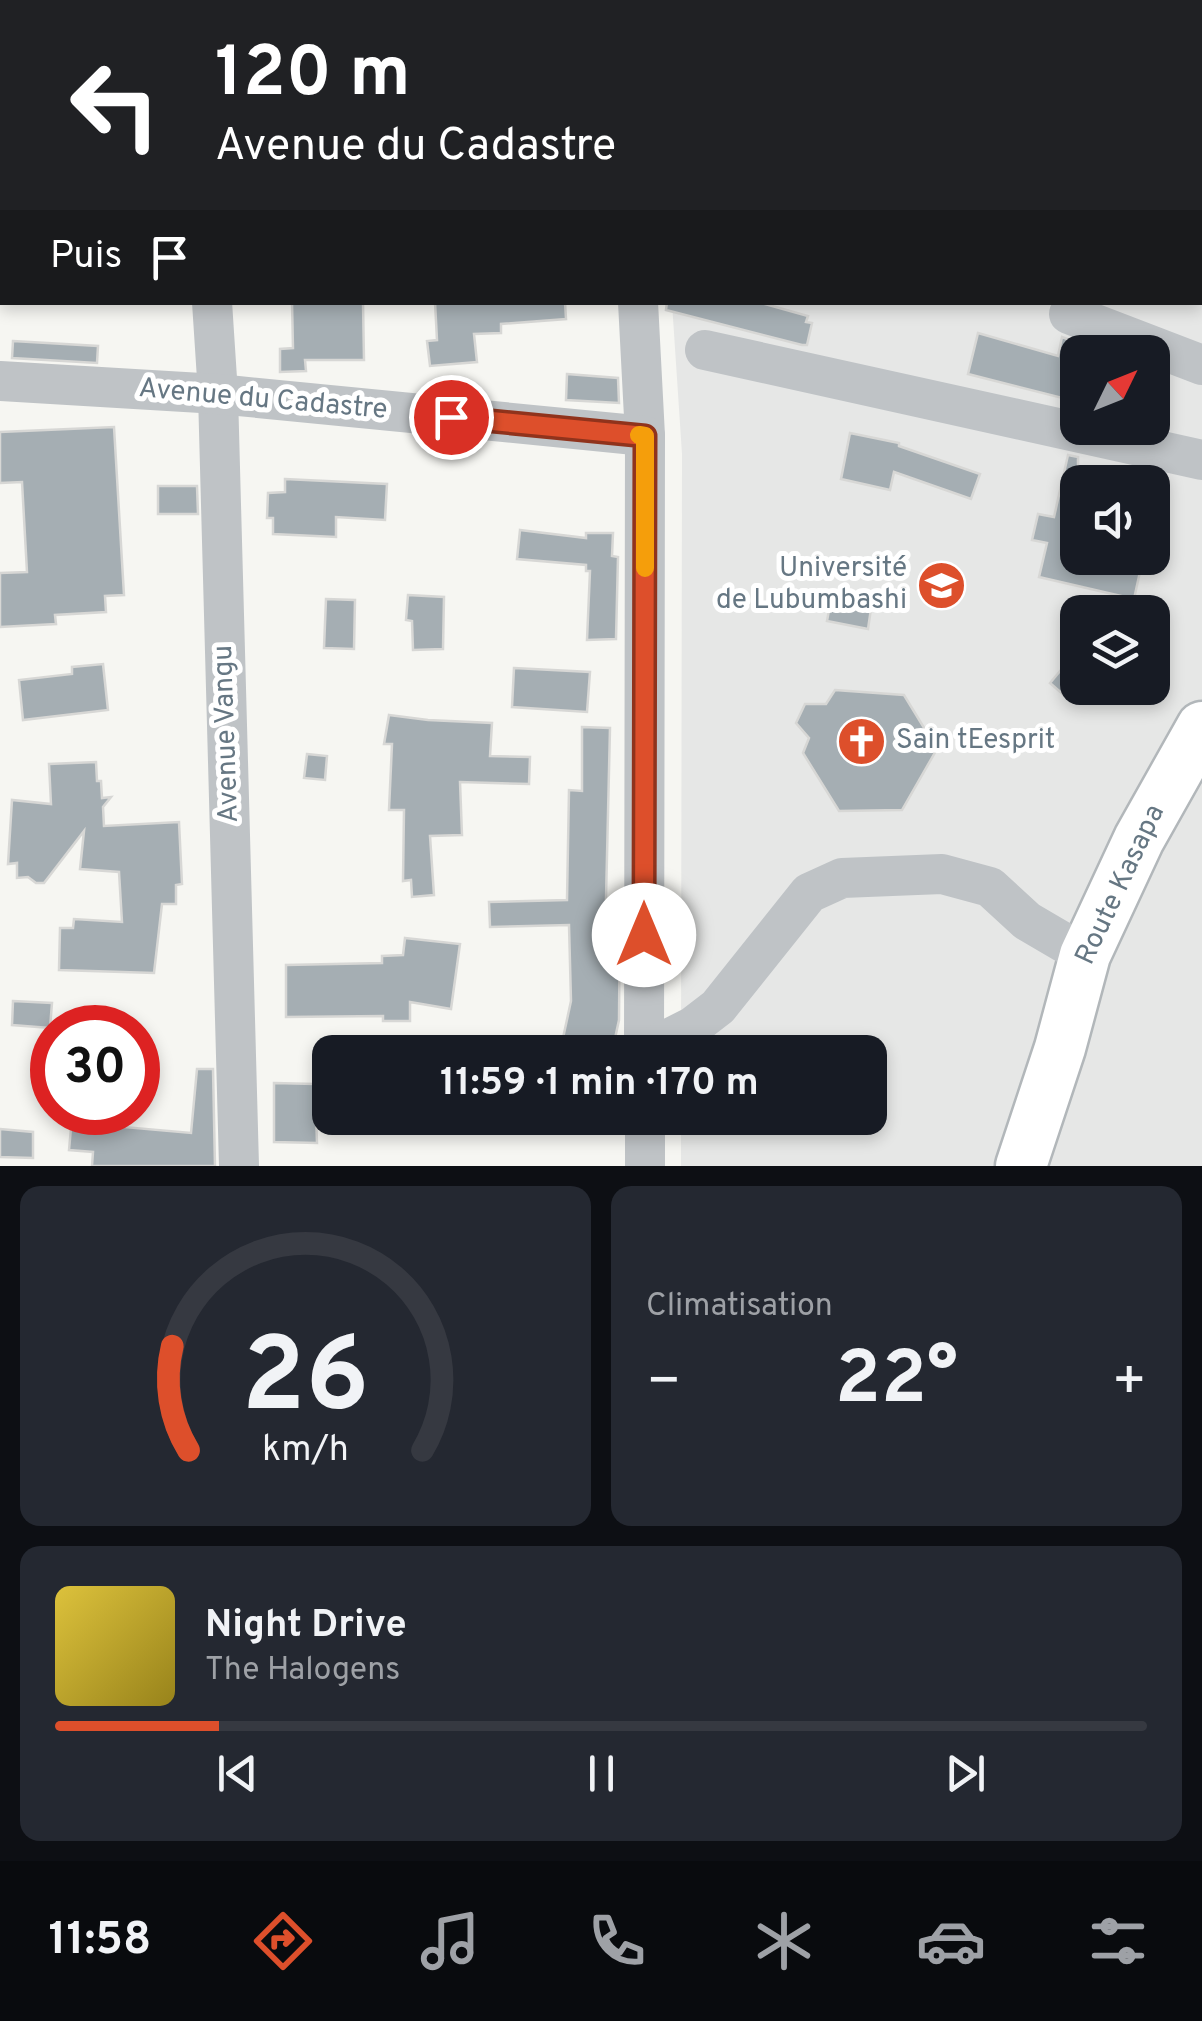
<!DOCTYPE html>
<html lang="fr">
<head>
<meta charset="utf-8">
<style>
  :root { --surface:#171b24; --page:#242831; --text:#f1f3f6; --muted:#9ea1a6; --line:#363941; --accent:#dd4f2b }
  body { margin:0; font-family:Overpass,sans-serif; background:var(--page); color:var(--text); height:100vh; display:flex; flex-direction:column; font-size:38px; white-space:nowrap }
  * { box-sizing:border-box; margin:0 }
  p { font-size:32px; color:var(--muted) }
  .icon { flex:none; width:55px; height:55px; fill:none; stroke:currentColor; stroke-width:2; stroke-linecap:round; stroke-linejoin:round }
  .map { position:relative; height:1166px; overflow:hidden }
  .drawer { display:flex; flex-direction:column; gap:20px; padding:20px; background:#0d0f14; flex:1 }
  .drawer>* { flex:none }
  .guide { position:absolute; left:0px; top:0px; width:1202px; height:305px; box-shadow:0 5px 15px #0003; background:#202124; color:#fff; overflow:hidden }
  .needle { width:65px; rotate:47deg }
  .tools { position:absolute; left:1060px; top:335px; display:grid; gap:20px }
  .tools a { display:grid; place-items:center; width:110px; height:110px; border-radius:20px; background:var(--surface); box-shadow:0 5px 15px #0003; font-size:50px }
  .speed { position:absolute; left:30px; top:1005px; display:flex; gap:20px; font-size:50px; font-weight:700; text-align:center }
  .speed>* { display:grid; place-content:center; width:130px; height:130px; border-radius:50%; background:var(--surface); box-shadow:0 5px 15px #0003; line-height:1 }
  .speed .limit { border:15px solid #d22; background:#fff; color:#111 }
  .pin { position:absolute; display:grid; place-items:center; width:85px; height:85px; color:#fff; margin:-42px; border:5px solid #fff; border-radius:50%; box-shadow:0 2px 10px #0007 }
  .me { position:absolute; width:110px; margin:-55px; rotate:0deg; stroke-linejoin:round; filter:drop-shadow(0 0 8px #0008) }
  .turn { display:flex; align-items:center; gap:35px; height:210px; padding:0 50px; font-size:45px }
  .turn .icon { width:130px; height:130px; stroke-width:2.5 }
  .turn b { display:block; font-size:70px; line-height:85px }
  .then { display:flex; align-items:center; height:95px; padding:0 50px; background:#0003; gap:20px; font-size:38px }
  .big { font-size:75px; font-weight:700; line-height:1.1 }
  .drawer .card { flex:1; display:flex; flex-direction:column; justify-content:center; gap:15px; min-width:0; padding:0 35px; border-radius:20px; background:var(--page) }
  .drawer .dial { align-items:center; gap:0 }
  .dial svg { height:260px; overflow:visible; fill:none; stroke:var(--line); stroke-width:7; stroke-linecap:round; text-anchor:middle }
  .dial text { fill:var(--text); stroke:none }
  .song { display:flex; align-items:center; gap:30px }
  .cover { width:120px; height:120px; border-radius:15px; background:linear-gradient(135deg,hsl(50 70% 55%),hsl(50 70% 35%)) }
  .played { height:10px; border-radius:5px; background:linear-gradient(90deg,var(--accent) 15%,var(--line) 15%) }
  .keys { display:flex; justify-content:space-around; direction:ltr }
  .heat { display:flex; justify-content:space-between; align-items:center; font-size:55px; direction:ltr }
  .drawer .tiles { flex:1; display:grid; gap:20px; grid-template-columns:1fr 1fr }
  .card:last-child { grid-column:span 2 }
  .trip { position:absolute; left:312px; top:1035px; width:575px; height:100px; border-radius:20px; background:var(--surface); box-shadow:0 5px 15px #0003; font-weight:700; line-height:100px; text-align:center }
  .tab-bar { display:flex; height:160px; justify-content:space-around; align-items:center; background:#090b0e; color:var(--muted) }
  .tab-bar .icon { width:70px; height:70px }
  .tab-bar .selected { color:var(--accent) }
  .tab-bar b { font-size:45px; color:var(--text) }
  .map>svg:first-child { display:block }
  .built { fill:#e6e7e6; fill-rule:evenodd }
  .building { fill:#a5aeb3; stroke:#d7d7d5; stroke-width:2.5 }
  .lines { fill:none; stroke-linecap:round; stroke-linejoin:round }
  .major-casing { stroke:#b2b7ba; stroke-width:55 }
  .minor { stroke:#bfc3c6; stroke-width:40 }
  .major { stroke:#fff; stroke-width:50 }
  .route-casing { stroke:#90331c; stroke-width:25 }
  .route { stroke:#dd4f2b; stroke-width:18 }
  .slow { stroke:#f59e0b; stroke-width:18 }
  .labels { text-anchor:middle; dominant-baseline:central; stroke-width:10; stroke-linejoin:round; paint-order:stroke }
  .street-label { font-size:28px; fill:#667783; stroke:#fff }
  .poi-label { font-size:28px; fill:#667783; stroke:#fff; text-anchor:end }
</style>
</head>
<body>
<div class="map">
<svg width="1202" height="1166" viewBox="0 0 1202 1166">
  <rect width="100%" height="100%" fill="#f6f6f2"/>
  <path class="built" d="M651,0h551v1166h-521v-48h189v-66h-189l1,-598 -10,-151 528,-1v-300h-548zM1078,352h74v76h-74zM1078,482h74v76h-74zM1078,612h74v76h-74z"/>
  <g class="building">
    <path d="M292,302h71l1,58h-59l1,11 -26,1v-23l13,-1z"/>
    <path d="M435,302h130l1,17 -65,5v9l-27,1 3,28 -47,4 -3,-25 10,-1z"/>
    <path d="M667,302h91l50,14 -2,6 6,1 -5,22h-5l-136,-35z"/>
    <path d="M978,333l80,23 4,-19 16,6v59l-110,-28z"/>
    <path d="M13,341l85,5 -1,17 -85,-5z"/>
    <path d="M567,374l51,4 1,25 -53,-3z"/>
    <path d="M114,427l10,168 -19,1 1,16 -51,3 1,9 -56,3v-54l27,-1 -5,-90 -22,1v-51z"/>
    <path d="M850,433l49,10v3l81,28 -9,25 -77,-27 -4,18 -49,-11z"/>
    <path d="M1068,455l10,2v101h65l-9,41 -95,-22 8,-34 -15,-3 6,-26 16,3z"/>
    <path d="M285,479l102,5 -2,36 -49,-3v20l-63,-3v-16h-6l1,-25 17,-1z"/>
    <path d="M158,486h39l1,28h-40z"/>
    <path d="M520,530l66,8v-5h27l-1,23 6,1 -2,82 -29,1 3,-69h-4v-6l-69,-6z"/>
    <path d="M832,594l40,8 -4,27 -41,-8z"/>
    <path d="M408,595l36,2 -1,52 -30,1 -1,-29 -6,-1z"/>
    <path d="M326,599l29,1 -1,49 -30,-1z"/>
    <path d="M103,664l5,46 -85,10 -4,-40 53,-6v-7z"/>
    <path d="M1066,664l12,10v8l-13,14 -15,-13z"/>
    <path d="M514,668l76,4 -3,40 -75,-5z"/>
    <path d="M835,690l69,5 33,54 -35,61 -63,1 -36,-58 6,-15 -13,-15 9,-19h21z"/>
    <path d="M389,715l39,5 64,3 -2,33 40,1 -1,27 -69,-2 2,53 -32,1 4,59 -22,2 -1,-17 -8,1 1,-71h-15l3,-66h-8z"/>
    <path d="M582,727l28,1 -4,171 14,1 -1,120 -7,32h-52l11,-51 -2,-76 -79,2 -1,-25 78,-2 2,-110 13,1z"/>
    <path d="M307,754l20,2 -2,24 -21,-2z"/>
    <path d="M96,762l1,19h4l1,17 9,-1 -8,10 1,19 75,-4 3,62 -6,1v19h-14l-8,69 -95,-3 1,-42h13l1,-9 48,3 -3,-50 -39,-3 4,-38 -40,52h-8l-8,-6 -11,1v-15l-9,1 4,-64 39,4 -2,-40z"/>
    <path d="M405,938l55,6 -9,65 -41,-7v19h-27v-5l-97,1v-52l96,-2v-7l21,-1z"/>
    <path d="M13,1001l39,2 -2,25 -38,-3z"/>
    <path d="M197,1069h16l2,97h-123l1,-14 -24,-2 2,-22 30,3 1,-6 89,8z"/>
    <path d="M274,1083l41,1 2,59 -43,-1z"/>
    <path d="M0,1129l33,3v26l-33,-1z"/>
  </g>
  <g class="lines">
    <defs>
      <path id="major" d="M1021,1166l39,-118 25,-93 54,-116 63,-112"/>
    </defs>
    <use href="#major" class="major-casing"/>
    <g class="minor">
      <path d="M193,0v2"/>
      <path d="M622,0v2"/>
      <path d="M212,302l6,92 21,772"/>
      <path d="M638,302l7,134 -1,616"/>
      <path d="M1069,314l133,51"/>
      <path d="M705,350l497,110"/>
      <path d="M0,381l218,13 427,42"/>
      <path d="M644,1051l48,-24 26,-20 91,-114 33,-15 100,-4 48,13 37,34 58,34"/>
      <path d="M645,1118v48"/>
    </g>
    <use href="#major" class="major"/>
  </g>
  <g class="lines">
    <defs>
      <path id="route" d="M451,417l194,19 -1,499"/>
    </defs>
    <use href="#route" class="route-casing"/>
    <use href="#route" class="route"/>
    <path class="slow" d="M639,435l6,1v132"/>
  </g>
  <defs>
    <symbol id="university-disc" viewBox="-11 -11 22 22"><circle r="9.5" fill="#dd4f2b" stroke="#fff"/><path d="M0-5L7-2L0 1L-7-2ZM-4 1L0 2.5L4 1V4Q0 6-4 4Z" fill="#fff"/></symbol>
    <symbol id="church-disc" viewBox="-11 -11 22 22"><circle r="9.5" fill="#dd4f2b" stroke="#fff"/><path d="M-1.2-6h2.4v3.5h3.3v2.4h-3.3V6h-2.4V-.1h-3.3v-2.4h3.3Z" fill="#fff"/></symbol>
  </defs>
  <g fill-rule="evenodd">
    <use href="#university-disc" x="914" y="558" width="55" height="55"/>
    <use href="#church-disc" x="834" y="714" width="55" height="55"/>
  </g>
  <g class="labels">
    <g class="street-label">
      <text transform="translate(263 400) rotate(5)">Avenue du Cadastre</text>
      <text transform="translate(227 734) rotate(-92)">Avenue Vangu</text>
      <text transform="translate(1121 885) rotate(-65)">Route Kasapa</text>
    </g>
    <g class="poi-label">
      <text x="907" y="569">Université<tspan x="907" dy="32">de Lubumbashi</tspan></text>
      <text x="896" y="741" text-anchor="start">Sain tEesprit</text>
    </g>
  </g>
</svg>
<div class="tools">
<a><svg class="needle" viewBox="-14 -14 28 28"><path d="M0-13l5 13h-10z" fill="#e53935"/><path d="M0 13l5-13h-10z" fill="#9ea1a6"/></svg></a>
<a><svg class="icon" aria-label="sound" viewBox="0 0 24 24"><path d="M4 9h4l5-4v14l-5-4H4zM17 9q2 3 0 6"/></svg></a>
<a><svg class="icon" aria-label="layers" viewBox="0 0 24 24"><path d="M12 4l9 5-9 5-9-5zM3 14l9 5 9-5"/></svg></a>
</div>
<div class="speed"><div class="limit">30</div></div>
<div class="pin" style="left:451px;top:417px;background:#d93025"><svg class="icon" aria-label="arrive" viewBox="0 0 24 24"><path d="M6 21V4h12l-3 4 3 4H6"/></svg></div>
<svg class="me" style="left:644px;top:935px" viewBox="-20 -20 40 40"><circle r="19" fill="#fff"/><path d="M0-13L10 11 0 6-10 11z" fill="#dd4f2b"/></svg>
<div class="trip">11:59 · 1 min · 170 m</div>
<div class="guide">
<div class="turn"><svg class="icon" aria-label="left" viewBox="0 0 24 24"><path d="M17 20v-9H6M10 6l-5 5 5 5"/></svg><div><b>120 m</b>Avenue du Cadastre</div></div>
<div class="then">Puis<svg class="icon" aria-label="arrive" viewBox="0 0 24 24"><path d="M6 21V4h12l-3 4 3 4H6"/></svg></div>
</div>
</div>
<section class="drawer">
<div class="tiles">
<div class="card dial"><svg viewBox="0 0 100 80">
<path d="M14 69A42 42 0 1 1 86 69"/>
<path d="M14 69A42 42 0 0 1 9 37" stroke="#dd4f2b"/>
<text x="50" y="56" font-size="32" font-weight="700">26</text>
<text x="50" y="72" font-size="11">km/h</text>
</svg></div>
<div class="card"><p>Climatisation</p>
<div class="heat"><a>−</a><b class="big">22°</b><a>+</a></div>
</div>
<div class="card">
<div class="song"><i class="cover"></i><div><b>Night Drive</b><p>The Halogens</p></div></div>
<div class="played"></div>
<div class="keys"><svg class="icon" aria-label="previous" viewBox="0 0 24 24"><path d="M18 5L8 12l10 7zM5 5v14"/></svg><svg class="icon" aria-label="pause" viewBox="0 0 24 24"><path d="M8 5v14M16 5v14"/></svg><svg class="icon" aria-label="next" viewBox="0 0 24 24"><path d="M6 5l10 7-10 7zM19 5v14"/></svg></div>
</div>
</div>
</section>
<nav class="tab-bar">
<b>11:58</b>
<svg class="icon selected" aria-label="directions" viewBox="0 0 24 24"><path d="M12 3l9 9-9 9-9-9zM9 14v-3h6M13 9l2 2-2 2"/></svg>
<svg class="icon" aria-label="music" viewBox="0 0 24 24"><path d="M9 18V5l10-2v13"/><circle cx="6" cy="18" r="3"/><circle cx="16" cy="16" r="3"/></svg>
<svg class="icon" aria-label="phone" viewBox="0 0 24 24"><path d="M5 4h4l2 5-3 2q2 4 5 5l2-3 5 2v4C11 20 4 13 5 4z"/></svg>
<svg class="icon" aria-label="climate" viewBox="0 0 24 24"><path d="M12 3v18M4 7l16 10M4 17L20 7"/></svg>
<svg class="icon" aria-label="car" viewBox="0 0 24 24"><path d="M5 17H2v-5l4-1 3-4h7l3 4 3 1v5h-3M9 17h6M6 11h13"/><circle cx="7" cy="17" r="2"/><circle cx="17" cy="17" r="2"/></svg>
<svg class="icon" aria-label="filters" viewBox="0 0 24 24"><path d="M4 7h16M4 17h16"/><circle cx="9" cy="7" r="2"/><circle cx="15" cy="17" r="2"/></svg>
</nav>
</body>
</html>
